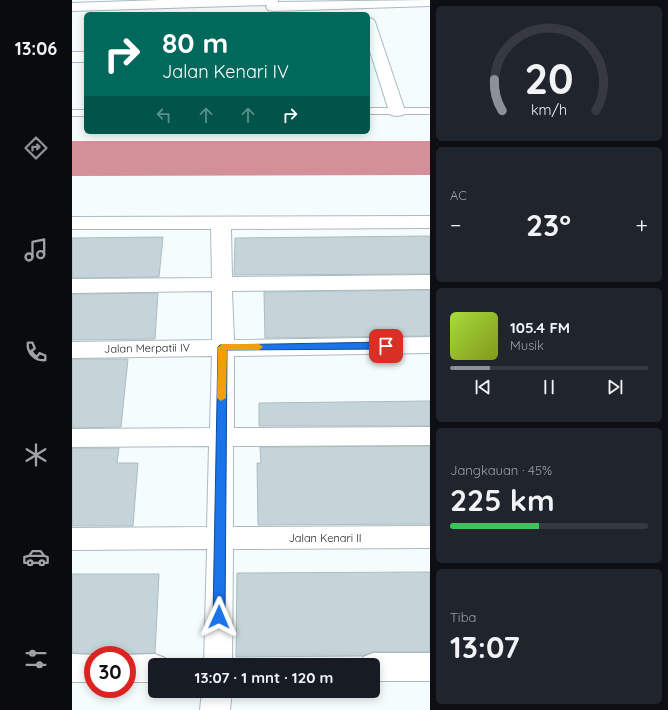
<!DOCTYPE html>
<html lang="id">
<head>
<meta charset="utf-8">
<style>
  :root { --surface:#171b24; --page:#20242c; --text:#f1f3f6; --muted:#9ea1a6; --line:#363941; --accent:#8c9099 }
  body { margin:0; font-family:Quicksand,sans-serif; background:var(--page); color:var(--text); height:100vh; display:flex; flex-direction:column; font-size:15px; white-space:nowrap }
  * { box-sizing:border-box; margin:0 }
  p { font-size:13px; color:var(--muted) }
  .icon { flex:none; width:22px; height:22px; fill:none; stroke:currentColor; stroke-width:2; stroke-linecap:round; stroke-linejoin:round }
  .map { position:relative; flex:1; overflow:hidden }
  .drawer { display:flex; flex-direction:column; gap:6px; padding:6px; background:#0d0f14; width:238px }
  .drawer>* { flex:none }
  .top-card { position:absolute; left:12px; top:12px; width:286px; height:122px; border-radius:6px; box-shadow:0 2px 10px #0003; background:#00695c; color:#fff; overflow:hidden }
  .speed { position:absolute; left:12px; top:646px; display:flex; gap:8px; font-size:20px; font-weight:700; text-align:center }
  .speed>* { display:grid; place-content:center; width:52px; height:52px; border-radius:50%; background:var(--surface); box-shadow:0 2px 10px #0003; line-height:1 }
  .speed .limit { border:6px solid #d22; background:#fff; color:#111 }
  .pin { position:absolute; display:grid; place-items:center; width:34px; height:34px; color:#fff; margin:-17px; border-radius:8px; box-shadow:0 2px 6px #0006 }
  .me { position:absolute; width:44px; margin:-22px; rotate:1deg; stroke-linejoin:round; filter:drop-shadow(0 0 3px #0008) }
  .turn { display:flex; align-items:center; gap:14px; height:84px; padding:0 12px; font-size:18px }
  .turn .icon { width:52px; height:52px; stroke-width:2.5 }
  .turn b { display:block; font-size:28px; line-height:34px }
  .lanes { display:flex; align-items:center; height:38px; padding:0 12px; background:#0003; justify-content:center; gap:20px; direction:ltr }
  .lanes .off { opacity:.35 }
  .big { font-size:30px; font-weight:700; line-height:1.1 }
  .drawer .widget { flex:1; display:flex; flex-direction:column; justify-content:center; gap:6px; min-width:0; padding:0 14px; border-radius:6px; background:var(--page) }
  .drawer .dial { align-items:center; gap:0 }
  .dial svg { height:104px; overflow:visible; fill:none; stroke:var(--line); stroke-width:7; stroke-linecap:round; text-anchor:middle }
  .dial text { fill:var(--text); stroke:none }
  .song { display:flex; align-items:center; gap:12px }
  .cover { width:48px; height:48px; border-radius:6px; background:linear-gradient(135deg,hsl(80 70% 55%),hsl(70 70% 35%)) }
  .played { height:4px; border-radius:2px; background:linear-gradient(90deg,var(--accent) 20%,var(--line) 20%) }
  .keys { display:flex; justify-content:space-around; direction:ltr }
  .heat { display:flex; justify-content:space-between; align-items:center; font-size:22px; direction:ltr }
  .charge { height:6px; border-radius:3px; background:linear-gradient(90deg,#34c759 45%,var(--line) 0) }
  .trip { position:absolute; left:76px; top:658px; width:232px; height:40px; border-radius:6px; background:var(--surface); box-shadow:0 2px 10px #0003; font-weight:700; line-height:40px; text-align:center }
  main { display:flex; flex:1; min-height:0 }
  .menu { display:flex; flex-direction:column; width:72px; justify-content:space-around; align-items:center; background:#090b0e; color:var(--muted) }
  .menu .icon { width:28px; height:28px }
  .menu .current { color:var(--accent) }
  .menu b { font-size:18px; color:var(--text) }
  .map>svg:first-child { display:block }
  .water { fill:#d49098 }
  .building { fill:#c4d4d8; stroke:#adbcc0 }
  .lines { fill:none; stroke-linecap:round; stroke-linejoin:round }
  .service-casing { stroke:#abbabf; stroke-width:2 }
  .minor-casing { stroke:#abbabf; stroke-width:2 }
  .service { fill:#fff; fill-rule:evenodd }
  .minor { fill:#fff; fill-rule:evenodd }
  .route { fill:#1a73e8; stroke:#114b97 }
  .slow { fill:#f59e0b }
  .labels { text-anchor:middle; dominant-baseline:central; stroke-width:3.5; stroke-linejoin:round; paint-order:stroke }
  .street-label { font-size:11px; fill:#181e1f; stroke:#fff }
</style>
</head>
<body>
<main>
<nav class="menu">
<b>13:06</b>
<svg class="icon current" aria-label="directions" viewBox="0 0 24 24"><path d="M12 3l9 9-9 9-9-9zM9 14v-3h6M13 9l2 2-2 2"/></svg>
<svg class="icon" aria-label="music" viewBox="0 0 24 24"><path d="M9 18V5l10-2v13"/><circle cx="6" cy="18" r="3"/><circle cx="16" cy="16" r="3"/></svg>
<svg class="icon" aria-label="phone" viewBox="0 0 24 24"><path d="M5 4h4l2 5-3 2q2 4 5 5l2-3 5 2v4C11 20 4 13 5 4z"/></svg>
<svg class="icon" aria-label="climate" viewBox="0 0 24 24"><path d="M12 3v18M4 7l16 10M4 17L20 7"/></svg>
<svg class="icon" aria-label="car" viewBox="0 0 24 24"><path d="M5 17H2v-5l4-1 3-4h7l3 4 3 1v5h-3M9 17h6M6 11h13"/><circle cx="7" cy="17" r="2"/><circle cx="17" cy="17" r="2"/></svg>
<svg class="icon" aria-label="filters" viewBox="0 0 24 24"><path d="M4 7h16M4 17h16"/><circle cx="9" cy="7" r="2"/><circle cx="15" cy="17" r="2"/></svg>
</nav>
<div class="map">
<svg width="358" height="710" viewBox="0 0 358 710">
  <rect width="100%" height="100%" fill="#f5fcfe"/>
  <path class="water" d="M0,141h358v34l-358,1z"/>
  <g class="building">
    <path d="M358,236v38l-196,1 1,-37z"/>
    <path d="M91,237l-4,40 -87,1v-40z"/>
    <path d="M358,290v46l-165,2 -1,-46z"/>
    <path d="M86,293l-3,46 -83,1v-46z"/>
    <path d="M0,359h56l-7,68 -49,1z"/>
    <path d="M358,401v25h-171v-23z"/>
    <path d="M358,446v78l-172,1 -1,-62h4l-1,-16z"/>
    <path d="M0,448h47l-2,15h21l-5,63h-61z"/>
    <path d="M358,572v80h-57l-11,4 -126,1 1,-84z"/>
    <path d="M0,574h87l-4,79 -60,2 -1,-1 -22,-1z"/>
  </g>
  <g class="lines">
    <defs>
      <g id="service">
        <rect x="296" y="108" width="62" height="6"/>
        <rect x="0" y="110" width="14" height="6"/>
      </g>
      <g id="minor">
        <path d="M89,0h117v2l152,-2v6l-157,5 -5,-1 -2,-3 1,-2 -195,6v-8z"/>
        <path d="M296,18l5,1 2,3 30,89 -2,4 -6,1 -6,-1 -2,-4 -21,-66z"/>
        <rect x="0" y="52" width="14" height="10"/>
        <path d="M358,216v12l-199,1 1,48 198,-2v14l-198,2 2,49 196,-3v16l-196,3v72l196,-1v18l-197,1v81l197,-1v22l-197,1 -1,116h-28l3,-116 -135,1v-22l135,-1 2,-81 -137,1v-18l138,-1 2,-72 -140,2v-16l140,-2v-49l-140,2v-14l140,-1 -1,-49h-139v-12z"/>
        <path d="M301,653h57v28h-57v-16h-13l3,-8z"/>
        <path d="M0,654l22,1h-1v27h-21z"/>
        <path d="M83,654l10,4 3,7h-13v17h-28v-27h-1z"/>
        <path d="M130,691h30l-2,19h-30z"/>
      </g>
    </defs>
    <use href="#service" class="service-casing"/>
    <use href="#minor" class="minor-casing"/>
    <use href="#service" class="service"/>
    <use href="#minor" class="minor"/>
  </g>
  <path class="route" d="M314,342l4,4 -4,3 -159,1 -2,267 -2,4 -4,2 -4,-2 -2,-4 5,-270 2,-2z"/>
  <path class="slow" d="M151,344h36l4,3 -4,3h-32l-1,48 -5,3 -4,-3 1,-51z"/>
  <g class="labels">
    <g class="street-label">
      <text transform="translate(75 348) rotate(-1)">Jalan Merpatii IV</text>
      <text x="253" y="538">Jalan Kenari II</text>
    </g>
  </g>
</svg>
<div class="speed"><div class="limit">30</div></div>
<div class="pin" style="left:314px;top:346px;background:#d93025"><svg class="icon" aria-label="arrive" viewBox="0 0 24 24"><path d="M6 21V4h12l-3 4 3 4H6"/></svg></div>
<svg class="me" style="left:147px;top:617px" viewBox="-20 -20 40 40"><path d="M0-17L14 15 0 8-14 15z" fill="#1a73e8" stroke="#fff" stroke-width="4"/></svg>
<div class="trip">13:07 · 1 mnt · 120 m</div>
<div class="top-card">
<div class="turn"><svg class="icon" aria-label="right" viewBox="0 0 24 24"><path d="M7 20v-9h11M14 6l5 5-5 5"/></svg><div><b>80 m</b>Jalan Kenari IV</div></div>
<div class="lanes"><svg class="icon off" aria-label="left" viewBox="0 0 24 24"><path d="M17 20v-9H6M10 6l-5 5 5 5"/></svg><svg class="icon off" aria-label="ahead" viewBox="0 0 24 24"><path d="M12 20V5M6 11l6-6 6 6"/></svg><svg class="icon off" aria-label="ahead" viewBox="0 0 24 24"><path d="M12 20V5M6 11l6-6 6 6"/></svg><svg class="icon" aria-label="right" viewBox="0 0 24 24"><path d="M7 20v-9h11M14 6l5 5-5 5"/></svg></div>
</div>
</div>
<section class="drawer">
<div class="widget dial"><svg viewBox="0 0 100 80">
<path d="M14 69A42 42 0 1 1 86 69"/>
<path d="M14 69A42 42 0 0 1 8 45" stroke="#8c9099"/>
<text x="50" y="56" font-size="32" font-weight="700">20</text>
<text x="50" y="72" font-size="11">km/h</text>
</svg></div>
<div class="widget"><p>AC</p>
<div class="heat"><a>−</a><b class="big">23°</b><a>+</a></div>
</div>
<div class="widget">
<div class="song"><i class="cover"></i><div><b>105.4 FM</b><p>Musik</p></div></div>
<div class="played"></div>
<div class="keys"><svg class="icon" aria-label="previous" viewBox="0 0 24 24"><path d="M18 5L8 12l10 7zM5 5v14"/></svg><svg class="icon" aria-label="pause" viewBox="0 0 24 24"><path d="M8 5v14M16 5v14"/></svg><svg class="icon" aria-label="next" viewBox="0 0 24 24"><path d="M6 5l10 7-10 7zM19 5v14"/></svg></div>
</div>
<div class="widget"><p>Jangkauan · 45%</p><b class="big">225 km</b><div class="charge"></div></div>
<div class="widget"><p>Tiba</p><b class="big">13:07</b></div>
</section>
</main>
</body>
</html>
